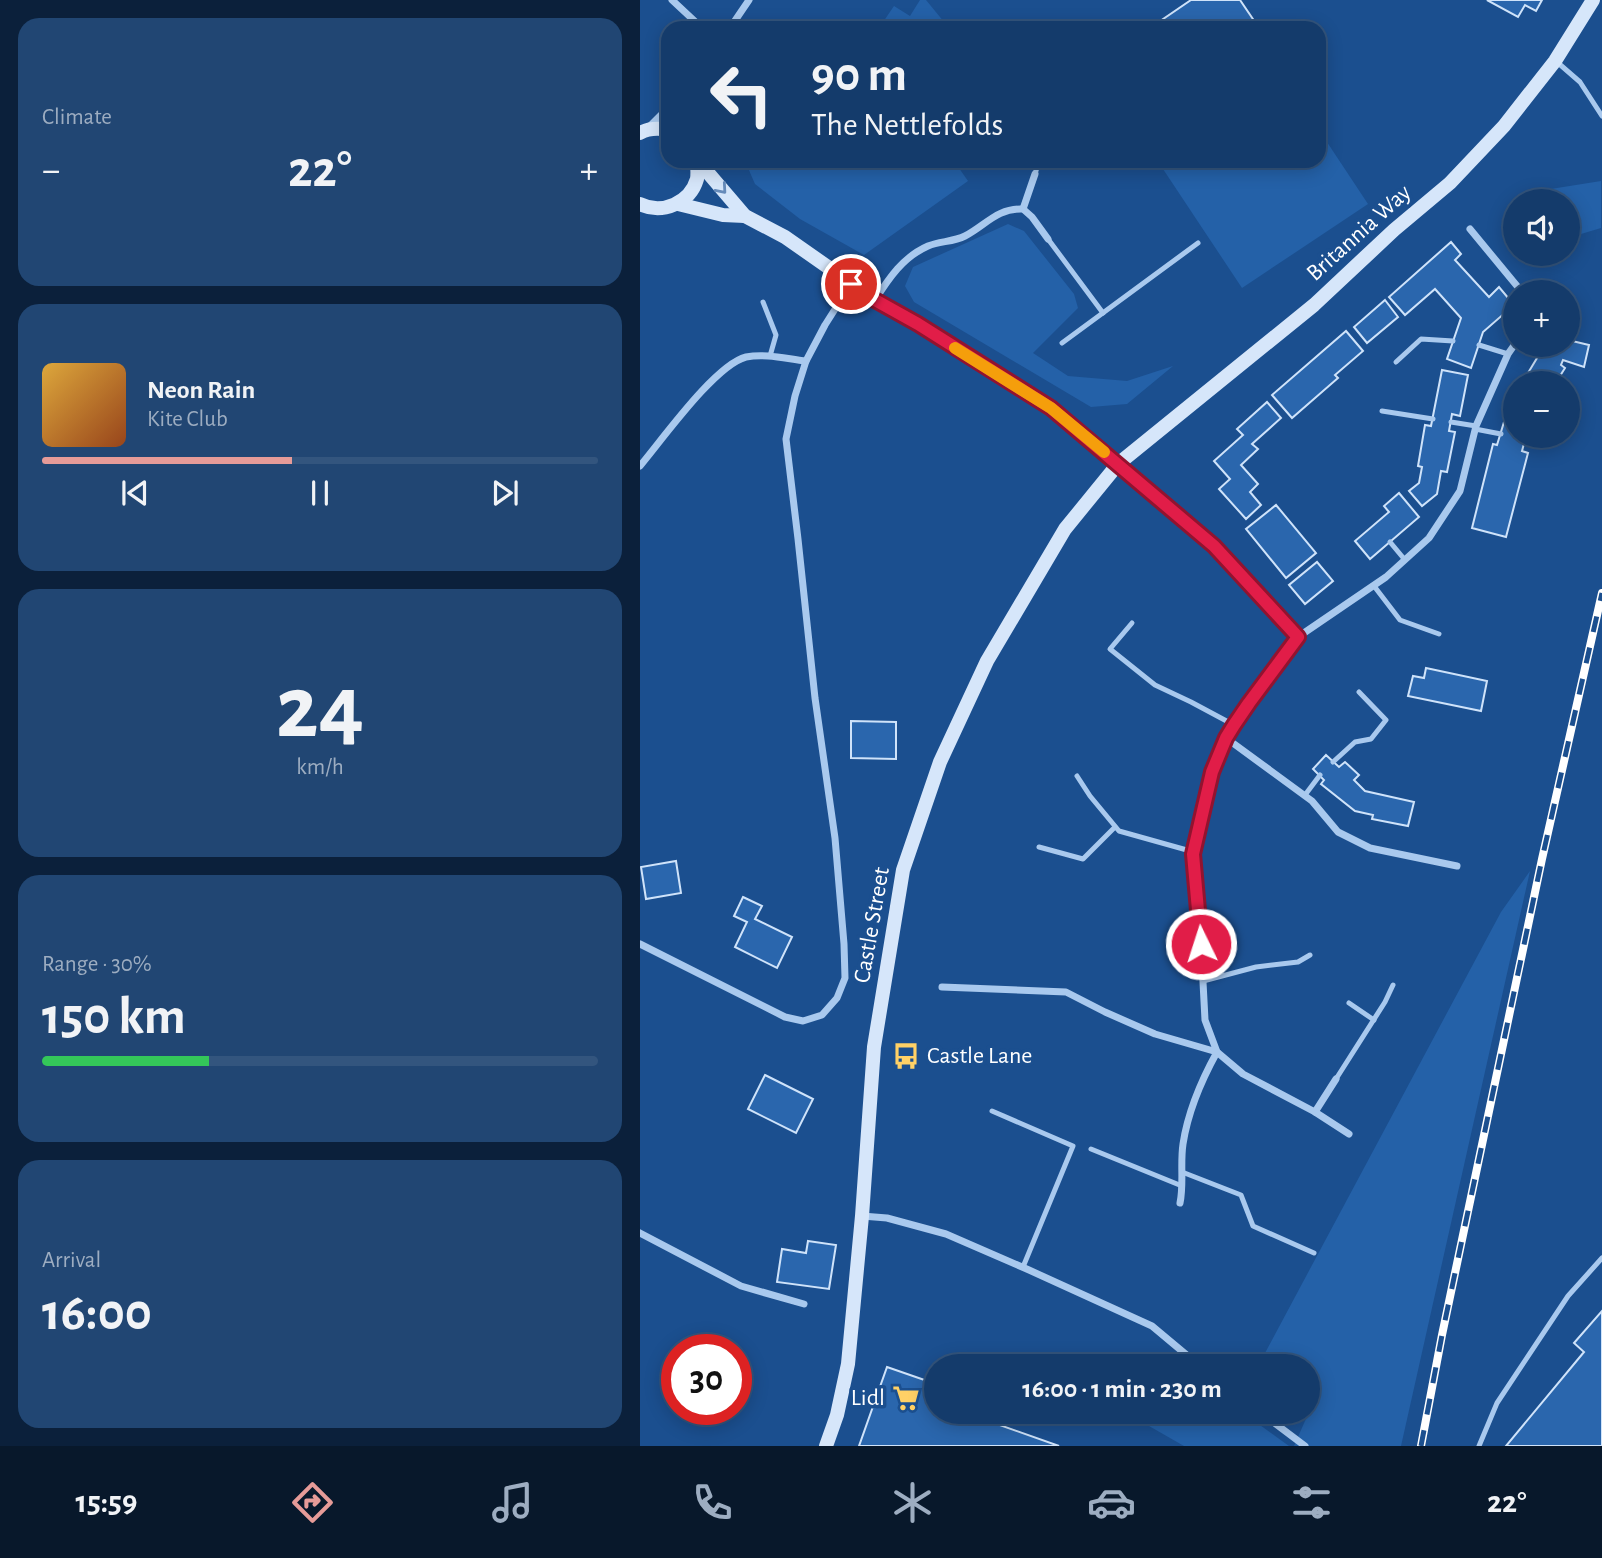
<!DOCTYPE html>
<html lang="en">
<head>
<meta charset="utf-8">
<style>
  :root { --surface:#143b6b; --page:#214673; --text:#f1f3f6; --muted:#9dadc1; --line:#33557e; --accent:#e69b98 }
  body { margin:0; font-family:"Alegreya Sans",sans-serif; background:var(--page); color:var(--text); height:100vh; display:flex; flex-direction:column; font-size:26px; white-space:nowrap }
  * { box-sizing:border-box; margin:0 }
  p { font-size:23px; color:var(--muted) }
  .icon { flex:none; width:38px; height:38px; fill:none; stroke:currentColor; stroke-width:2; stroke-linecap:round; stroke-linejoin:round }
  .map { position:relative; flex:1; overflow:hidden }
  .sheet { display:flex; flex-direction:column; gap:18px; padding:18px; background:#0b203b; width:640px }
  .sheet>* { flex:none }
  .top-card { position:absolute; left:21px; top:21px; width:665px; height:147px; border-radius:21px; box-shadow:0 4px 18px #0003,0 0 0 2px var(--line); background:#143b6b; color:var(--text); overflow:hidden }
  .tools { position:absolute; left:863px; top:189px; display:grid; gap:14px }
  .tools a { display:grid; place-items:center; width:77px; height:77px; border-radius:50%; background:var(--surface); box-shadow:0 4px 18px #0003,0 0 0 2px var(--line); font-size:35px }
  .speed { position:absolute; left:21px; top:1334px; display:flex; gap:14px; font-size:35px; font-weight:700; text-align:center }
  .speed>* { display:grid; place-content:center; width:91px; height:91px; border-radius:50%; background:var(--surface); box-shadow:0 4px 18px #0003,0 0 0 2px var(--line); line-height:1 }
  .speed .limit { border:10px solid #d22; background:#fff; color:#111 }
  .pin { position:absolute; display:grid; place-items:center; width:60px; height:60px; color:#fff; margin:-30px; border:4px solid #fff; border-radius:50%; box-shadow:0 2px 7px #0007 }
  .me { position:absolute; width:77px; margin:-38px; rotate:356deg; stroke-linejoin:round; filter:drop-shadow(0 0 5px #0008) }
  .turn { display:flex; align-items:center; gap:24px; height:147px; padding:0 35px; font-size:32px }
  .turn .icon { width:91px; height:91px; stroke-width:2.5 }
  .turn b { display:block; font-size:49px; line-height:60px }
  .big { font-size:52px; font-weight:600; line-height:1.1 }
  .sheet .widget { flex:1; display:flex; flex-direction:column; justify-content:center; gap:10px; min-width:0; padding:0 24px; border-radius:21px; background:var(--page) }
  .sheet .dial { align-items:center; gap:0 }
  .dial b { font-size:91px; line-height:1 }
  .song { display:flex; align-items:center; gap:21px }
  .cover { width:84px; height:84px; border-radius:10px; background:linear-gradient(135deg,hsl(40 70% 55%),hsl(20 70% 35%)) }
  .played { height:7px; border-radius:4px; background:linear-gradient(90deg,var(--accent) 45%,var(--line) 45%) }
  .keys { display:flex; justify-content:space-around; direction:ltr }
  .heat { display:flex; justify-content:space-between; align-items:center; font-size:38px; direction:ltr }
  .charge { height:10px; border-radius:5px; background:linear-gradient(90deg,#34c759 30%,var(--line) 0) }
  .trip { position:absolute; left:284px; top:1354px; width:396px; height:70px; border-radius:35px; background:var(--surface); box-shadow:0 4px 18px #0003,0 0 0 2px var(--line); font-weight:600; line-height:70px; text-align:center }
  .menu { display:flex; height:112px; justify-content:space-around; align-items:center; background:#08182b; color:var(--muted) }
  .menu .icon { width:49px; height:49px }
  .menu .current { color:var(--accent) }
  .menu b { font-size:32px; color:var(--text) }
  main { display:flex; flex:1; min-height:0 }
  .map>svg:first-child { display:block }
  .green { fill:#2461a8 }
  .building { fill:#2a66ad; stroke:#cfe3fa; stroke-width:2 }
  .lines { fill:none; stroke-linecap:round; stroke-linejoin:round }
  .lane { stroke:#a9c9ee; stroke-width:5 }
  .street { stroke:#a9c9ee; stroke-width:7 }
  .secondary { stroke:#d6e6fa; stroke-width:14 }
  .rail-casing { stroke:#fff; stroke-width:8 }
  .rail { stroke:#1b4f8f; stroke-width:5; stroke-dasharray:16; stroke-linecap:butt }
  .oneway { stroke:#668bba }
  .route-casing { stroke:#92132f; stroke-width:18 }
  .route { stroke:#e11d48; stroke-width:12 }
  .slow { stroke:#f59e0b; stroke-width:12 }
  .labels { text-anchor:middle; dominant-baseline:central; stroke-width:7; stroke-linejoin:round; paint-order:stroke }
  .street-label { font-size:24px; fill:#fff; stroke:#1b4f8f }
  .poi-label { font-size:24px; fill:#fff; stroke:#1b4f8f; text-anchor:start }
</style>
</head>
<body>
<main>
<section class="sheet">
<div class="widget"><p>Climate</p>
<div class="heat"><a>−</a><b class="big">22°</b><a>+</a></div>
</div>
<div class="widget">
<div class="song"><i class="cover"></i><div><b>Neon Rain</b><p>Kite Club</p></div></div>
<div class="played"></div>
<div class="keys"><svg class="icon" aria-label="previous" viewBox="0 0 24 24"><path d="M18 5L8 12l10 7zM5 5v14"/></svg><svg class="icon" aria-label="pause" viewBox="0 0 24 24"><path d="M8 5v14M16 5v14"/></svg><svg class="icon" aria-label="next" viewBox="0 0 24 24"><path d="M6 5l10 7-10 7zM19 5v14"/></svg></div>
</div>
<div class="widget dial"><b>24</b><p>km/h</p></div>
<div class="widget"><p>Range · 30%</p><b class="big">150 km</b><div class="charge"></div></div>
<div class="widget"><p>Arrival</p><b class="big">16:00</b></div>
</section>
<div class="map">
<svg width="962" height="1446" viewBox="0 0 962 1446">
  <rect width="100%" height="100%" fill="#1b4f8f"/>
  <g class="green">
    <path d="M280,0h6l23,28h-70l15,-22 16,10z"/>
    <path d="M679,130l49,74 -126,84 -81,-122 8,-5h150z"/>
    <path d="M105,161h209l14,20 -104,74 -64,-36 -45,-35z"/>
    <path d="M961,181v47l-30,9 -3,-1v-35h-34l-2,-9z"/>
    <path d="M368,224l16,7 50,63 4,14 -45,45 35,23 59,5 46,-15 -46,38 -36,3 -177,-105 -9,-16 8,-19z"/>
    <path d="M890,871l-129,575h-107l22,-50 -9,-8v-21h-26l-16,-14 236,-441z"/>
    <path d="M508,1412h94l47,34h-105l-42,-24z"/>
  </g>
  <g class="building">
    <path d="M551,0h49l19,28h-109z"/>
    <path d="M847,0h55l-6,11 -11,-6 -7,12z"/>
    <path d="M811,242l10,12 -6,6 34,37 10,-10 15,18 -31,27 -12,36 -24,-9 14,-41 -26,-29 -30,26 -16,-18z"/>
    <path d="M745,300l13,17 -31,26 -13,-16z"/>
    <path d="M706,331l17,20 -28,24 3,3 -46,40 -20,-23z"/>
    <path d="M928,340l21,5 -5,22 -21,-7 -2,5 4,3 -7,11 -4,-3 -4,7h-28l18,-30 2,-8h26z"/>
    <path d="M802,370l26,5 -8,41 -8,-2 -3,17 6,1 -8,40 -6,-1 -4,23 -15,12 -13,-15 10,-8 3,-16 -4,-1 7,-41 6,1z"/>
    <path d="M875,394v42h11l-4,15 6,2 -22,84 -34,-9 21,-84 4,1 14,-46z"/>
    <path d="M627,402l14,16 -29,26 6,5 -17,16 17,19 -8,8 11,13 -15,14 -27,-30 11,-10 -16,-18 29,-26 -6,-6z"/>
    <path d="M759,493l20,24 -49,42 -15,-18 34,-29 -5,-6z"/>
    <path d="M636,505l40,48 -30,25 -40,-49z"/>
    <path d="M677,562l16,19 -28,23 -16,-19z"/>
    <path d="M786,668l61,13 -6,30 -73,-15 5,-20 11,2z"/>
    <path d="M211,721l45,1v37l-45,-1z"/>
    <path d="M686,755l13,12 6,-5 14,13 -5,5 11,11 49,11 -6,24 -36,-7 1,-4 -18,-4 -34,-27 3,-4 -11,-11z"/>
    <path d="M36,861l5,32 -35,6 -5,-32z"/>
    <path d="M103,897l19,9 -7,13 37,18 -15,31 -42,-21 12,-25 -13,-6z"/>
    <path d="M125,1075l48,24 -17,34 -48,-24z"/>
    <path d="M168,1241l28,4 -7,44 -52,-7 5,-33 24,4z"/>
    <path d="M962,1311v135h-96l78,-94 -10,-9z"/>
    <path d="M247,1367l49,17v28h27l96,34h-200z"/>
  </g>
  <g class="lines">
    <g class="lane">
      <path d="M917,62l23,20 22,34"/>
      <path d="M395,174l4,-13"/>
      <path d="M408,239l55,74"/>
      <path d="M123,302l13,33 -6,21"/>
      <path d="M422,343l136,-100"/>
      <path d="M839,345l29,9"/>
      <path d="M756,362l25,-23 32,2"/>
      <path d="M742,411l51,8"/>
      <path d="M811,422l25,4"/>
      <path d="M835,429l26,5"/>
      <path d="M750,542l15,18"/>
      <path d="M734,586l26,34 39,14"/>
      <path d="M492,623l-22,26 45,36 36,17 43,23"/>
      <path d="M693,762l22,-20 16,-3 15,-19 -27,-28"/>
      <path d="M437,776l13,20 29,35 75,21"/>
      <path d="M665,795l15,-20"/>
      <path d="M399,847l44,12 32,-32"/>
      <path d="M563,981l53,-14 42,-5 12,-7"/>
      <path d="M709,1003l25,17"/>
      <path d="M696,1079l49,-77 8,-17"/>
      <path d="M352,1111l81,35 -50,121"/>
      <path d="M451,1149l91,37"/>
      <path d="M542,1172l59,23 12,31 61,27"/>
      <path d="M839,1446l18,-43 71,-107 34,-38"/>
    </g>
    <g class="street">
      <path d="M32,0l30,28"/>
      <path d="M90,28l19,-28"/>
      <path d="M9,127l19,-19"/>
      <path d="M383,209l12,-35"/>
      <path d="M830,229l52,63"/>
      <path d="M235,300c14,-22 28,-43 53,-54 12,-5 25,-4 37,-10 21,-11 32,-28 58,-27l9,8 16,22"/>
      <path d="M928,320l2,1"/>
      <path d="M478,464l60,53 36,29 84,91"/>
      <path d="M0,466c22,-26 75,-101 106,-109 20,-4 41,2 60,4"/>
      <path d="M586,738l86,63 26,31 32,16 87,18"/>
      <path d="M0,944l145,73 18,4 19,-6 15,-17 8,-20 -1,-34 -9,-106 -20,-140 -17,-159 -12,-100 9,-43 11,-35 19,-36 26,-41"/>
      <path d="M302,987l124,5 39,20 50,22 62,18c-16,29 -29,59 -34,92 -3,20 1,40 -3,59"/>
      <path d="M675,1112l21,-33"/>
      <path d="M709,1134l-34,-22 -72,-38 -26,-22 -12,-32 -5,-95 -7,-71 19,-82 14,-34 23,-35 49,-66 88,-60 43,-39 31,-47 16,-65 32,-72 7,-10"/>
      <path d="M222,1216l25,2 59,16 83,36 123,56 49,41"/>
      <path d="M0,1233l101,53 63,18"/>
      <path d="M620,1412l45,34"/>
    </g>
    <g class="secondary">
      <path d="M0,133c9,-5 18,-5 28,-3"/>
      <path d="M58,161l47,55 40,21 90,63 43,24 133,84 67,56"/>
      <path d="M0,204c22,11 50,-1 57,-25 1,-6 0,-12 0,-18"/>
      <path d="M38,204l45,11 22,1"/>
      <path d="M186,1446l11,-31 11,-51 14,-148 12,-169 29,-177 37,-108 47,-101 78,-132 53,-65 196,-159 80,-75 56,-47 54,-57 51,-65 38,-61"/>
    </g>
    <defs>
      <path id="rail" d="M781,1446l21,-111 100,-476 60,-266"/>
    </defs>
    <use href="#rail" class="rail-casing"/>
    <use href="#rail" class="rail"/>
  </g>
  <defs><path id="oneway-chevron" d="M-2-3.5L2.5 0L-2 3.5" fill="none" stroke-width="1.6" stroke-linecap="round" stroke-linejoin="round" transform="scale(1.75)"/></defs>
  <use class="oneway" href="#oneway-chevron" transform="translate(82 189) rotate(49)"/>
  <g class="lines">
    <defs>
      <path id="route" d="M211,284l24,16 43,24 133,84 163,138 84,91 -49,66 -15,22 -8,13 -14,34 -19,82 8,90"/>
    </defs>
    <use href="#route" class="route-casing"/>
    <use href="#route" class="route"/>
    <path class="slow" d="M315,348l96,60 53,44"/>
  </g>
  <defs>
    <symbol id="bus-bare" viewBox="-9 -9 18 18"><path d="M-5-6H5V4H4V6H2V4H-2V6H-4V4H-5ZM-3.5-4V0h7V-4ZM-3.5 1.2v1.5H-2V1.2ZM2 1.2v1.5H3.5V1.2Z" fill="#ffd166" stroke="#1b4f8f" stroke-width="2.5" paint-order="stroke"/></symbol>
    <symbol id="supermarket-bare" viewBox="-9 -9 18 18"><path d="M-6-5.5h2.5l.6 2H6L4.5 2H-2.5L-4.4-4H-6ZM-1.5 3.2a1.3 1.3 0 1 0 .1 0ZM3 3.2a1.3 1.3 0 1 0 .1 0Z" fill="#ffd166" stroke="#1b4f8f" stroke-width="2.5" paint-order="stroke"/></symbol>
  </defs>
  <g fill-rule="evenodd">
    <use href="#bus-bare" x="247" y="1037" width="38" height="38"/>
    <use href="#supermarket-bare" x="247" y="1379" width="38" height="38"/>
  </g>
  <g class="labels">
    <g class="street-label">
      <text transform="translate(719 233) rotate(-42)">Britannia Way</text>
      <text transform="translate(232 925) rotate(-80)">Castle Street</text>
    </g>
    <g class="poi-label">
      <text x="287" y="1056">Castle Lane</text>
      <text x="245" y="1398" text-anchor="end">Lidl</text>
    </g>
  </g>
</svg>
<div class="tools">
<a><svg class="icon" aria-label="sound" viewBox="0 0 24 24"><path d="M4 9h4l5-4v14l-5-4H4zM17 9q2 3 0 6"/></svg></a>
<a>+</a>
<a>−</a>
</div>
<div class="speed"><div class="limit">30</div></div>
<div class="pin" style="left:211px;top:284px;background:#d93025"><svg class="icon" aria-label="arrive" viewBox="0 0 24 24"><path d="M6 21V4h12l-3 4 3 4H6"/></svg></div>
<svg class="me" style="left:561px;top:944px" viewBox="-20 -20 40 40"><circle r="17" fill="#e11d48" stroke="#fff" stroke-width="3"/><path d="M0-11L8 9 0 5-8 9z" fill="#fff"/></svg>
<div class="trip">16:00 · 1 min · 230 m</div>
<div class="top-card">
<div class="turn"><svg class="icon" aria-label="left" viewBox="0 0 24 24"><path d="M17 20v-9H6M10 6l-5 5 5 5"/></svg><div><b>90 m</b>The Nettlefolds</div></div>
</div>
</div>
</main>
<nav class="menu">
<b>15:59</b>
<svg class="icon current" aria-label="directions" viewBox="0 0 24 24"><path d="M12 3l9 9-9 9-9-9zM9 14v-3h6M13 9l2 2-2 2"/></svg>
<svg class="icon" aria-label="music" viewBox="0 0 24 24"><path d="M9 18V5l10-2v13"/><circle cx="6" cy="18" r="3"/><circle cx="16" cy="16" r="3"/></svg>
<svg class="icon" aria-label="phone" viewBox="0 0 24 24"><path d="M5 4h4l2 5-3 2q2 4 5 5l2-3 5 2v4C11 20 4 13 5 4z"/></svg>
<svg class="icon" aria-label="climate" viewBox="0 0 24 24"><path d="M12 3v18M4 7l16 10M4 17L20 7"/></svg>
<svg class="icon" aria-label="car" viewBox="0 0 24 24"><path d="M5 17H2v-5l4-1 3-4h7l3 4 3 1v5h-3M9 17h6M6 11h13"/><circle cx="7" cy="17" r="2"/><circle cx="17" cy="17" r="2"/></svg>
<svg class="icon" aria-label="filters" viewBox="0 0 24 24"><path d="M4 7h16M4 17h16"/><circle cx="9" cy="7" r="2"/><circle cx="15" cy="17" r="2"/></svg>
<b>22°</b>
</nav>
</body>
</html>
